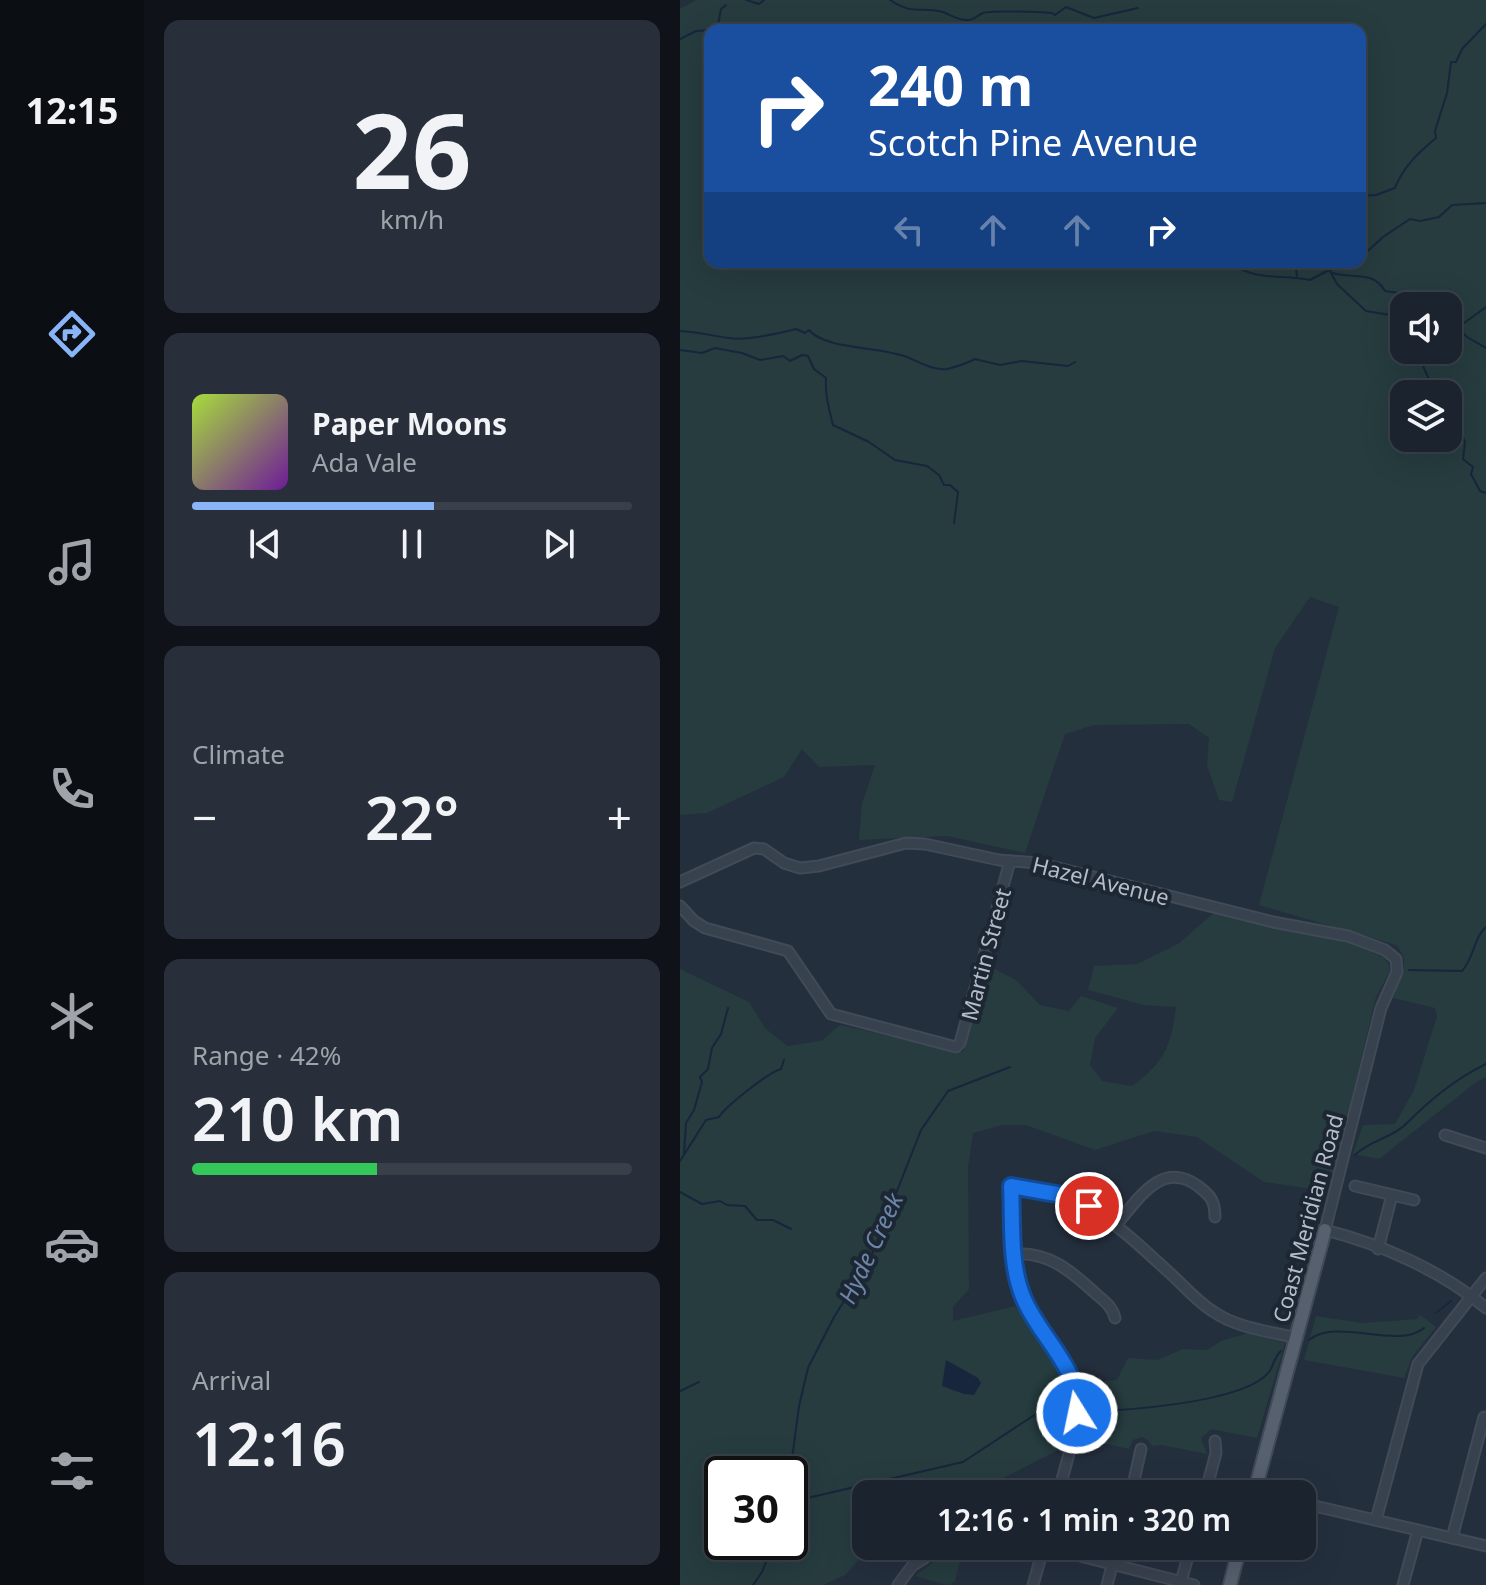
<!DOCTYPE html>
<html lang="en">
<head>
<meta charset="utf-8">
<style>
  :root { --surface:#1b232e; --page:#282f3a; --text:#f1f3f6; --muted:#a0a4aa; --line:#39404a; --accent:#8ab4f8 }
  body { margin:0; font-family:"Noto Sans",sans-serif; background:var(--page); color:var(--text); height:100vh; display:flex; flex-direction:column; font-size:30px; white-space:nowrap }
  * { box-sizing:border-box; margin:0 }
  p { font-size:26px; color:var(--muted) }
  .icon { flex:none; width:44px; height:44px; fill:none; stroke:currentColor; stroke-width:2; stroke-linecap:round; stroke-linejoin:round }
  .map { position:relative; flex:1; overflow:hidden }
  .panel { display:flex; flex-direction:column; gap:20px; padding:20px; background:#0f1319; width:536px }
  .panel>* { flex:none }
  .top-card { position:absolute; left:24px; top:24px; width:662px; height:244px; border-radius:16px; box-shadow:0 8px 32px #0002,0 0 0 2px var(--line); background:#1a4fa0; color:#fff; overflow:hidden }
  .tools { position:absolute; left:710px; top:292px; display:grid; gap:16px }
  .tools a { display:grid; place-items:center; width:72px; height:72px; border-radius:16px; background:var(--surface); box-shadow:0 8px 32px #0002,0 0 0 2px var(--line); font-size:40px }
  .speed { position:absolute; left:24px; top:1456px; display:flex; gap:16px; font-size:40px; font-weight:700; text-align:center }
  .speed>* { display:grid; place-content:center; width:104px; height:104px; border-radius:50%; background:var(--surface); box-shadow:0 8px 32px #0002,0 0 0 2px var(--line); line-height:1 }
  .speed .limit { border:4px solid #111; border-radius:12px; background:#fff; color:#111 }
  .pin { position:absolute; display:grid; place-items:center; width:68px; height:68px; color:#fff; margin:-34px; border:4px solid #fff; border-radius:50%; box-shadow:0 2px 8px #0007 }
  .me { position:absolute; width:88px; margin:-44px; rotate:350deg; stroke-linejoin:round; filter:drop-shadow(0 0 6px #0008) }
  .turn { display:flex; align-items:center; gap:28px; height:168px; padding:0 32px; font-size:36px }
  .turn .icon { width:104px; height:104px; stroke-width:2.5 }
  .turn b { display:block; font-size:56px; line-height:68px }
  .lanes { display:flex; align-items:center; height:76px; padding:0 32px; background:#0003; justify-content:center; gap:40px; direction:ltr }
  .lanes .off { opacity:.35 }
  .big { font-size:60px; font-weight:600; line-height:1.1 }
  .panel .tile { flex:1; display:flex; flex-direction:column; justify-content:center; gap:12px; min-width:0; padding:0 28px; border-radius:16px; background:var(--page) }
  .panel .dial { align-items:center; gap:0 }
  .dial b { font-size:104px; line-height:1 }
  .song { display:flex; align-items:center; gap:24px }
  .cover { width:96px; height:96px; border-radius:12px; background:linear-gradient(135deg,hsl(80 70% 55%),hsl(280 70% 35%)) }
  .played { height:8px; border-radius:4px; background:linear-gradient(90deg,var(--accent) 55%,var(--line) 55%) }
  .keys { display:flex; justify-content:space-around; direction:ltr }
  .heat { display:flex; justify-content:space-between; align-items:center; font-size:44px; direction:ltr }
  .charge { height:12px; border-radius:6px; background:linear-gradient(90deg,#34c759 42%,var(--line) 0) }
  .trip { position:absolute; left:172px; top:1480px; width:464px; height:80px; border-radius:16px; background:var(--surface); box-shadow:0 8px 32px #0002,0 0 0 2px var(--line); font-weight:600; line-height:80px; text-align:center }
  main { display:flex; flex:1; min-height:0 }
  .tabs { display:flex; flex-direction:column; width:144px; justify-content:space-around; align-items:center; background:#0b0e12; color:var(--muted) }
  .tabs .icon { width:56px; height:56px }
  .tabs .selected { color:var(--accent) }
  .tabs b { font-size:36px; color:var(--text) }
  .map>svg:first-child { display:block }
  .green { fill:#263c3f; fill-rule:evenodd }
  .water { fill:#17263c }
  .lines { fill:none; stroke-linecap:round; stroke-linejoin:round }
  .stream { stroke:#17263c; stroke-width:2 }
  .minor-casing { stroke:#414a57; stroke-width:13 }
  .major-casing { stroke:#414a57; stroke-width:16 }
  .minor { stroke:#38414e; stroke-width:9 }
  .major { stroke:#56606e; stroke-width:12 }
  .route-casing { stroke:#114b97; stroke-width:20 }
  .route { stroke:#1a73e8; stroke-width:14 }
  .labels { text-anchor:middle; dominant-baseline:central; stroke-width:8; stroke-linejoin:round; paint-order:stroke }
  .street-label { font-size:22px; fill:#b4bcc9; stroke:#1d2633 }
  .water-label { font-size:24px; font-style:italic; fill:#6d86a8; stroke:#1d2633 }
</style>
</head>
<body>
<main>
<nav class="tabs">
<b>12:15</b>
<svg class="icon selected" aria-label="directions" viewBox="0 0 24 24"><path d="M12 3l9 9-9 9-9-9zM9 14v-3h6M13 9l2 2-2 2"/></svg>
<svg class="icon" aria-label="music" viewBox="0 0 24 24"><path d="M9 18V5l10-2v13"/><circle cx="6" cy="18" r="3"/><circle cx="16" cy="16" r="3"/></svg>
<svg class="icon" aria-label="phone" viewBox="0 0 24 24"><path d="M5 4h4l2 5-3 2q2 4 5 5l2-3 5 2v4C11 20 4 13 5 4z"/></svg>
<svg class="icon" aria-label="climate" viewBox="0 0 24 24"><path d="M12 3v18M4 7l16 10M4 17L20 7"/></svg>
<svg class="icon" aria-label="car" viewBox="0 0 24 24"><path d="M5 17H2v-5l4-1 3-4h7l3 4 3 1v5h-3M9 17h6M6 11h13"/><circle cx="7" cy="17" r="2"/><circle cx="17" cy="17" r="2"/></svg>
<svg class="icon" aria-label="filters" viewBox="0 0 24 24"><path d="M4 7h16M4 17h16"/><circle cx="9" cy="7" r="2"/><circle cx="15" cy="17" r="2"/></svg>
</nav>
<section class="panel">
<div class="tile dial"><b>26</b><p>km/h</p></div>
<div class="tile">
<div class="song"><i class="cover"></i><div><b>Paper Moons</b><p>Ada Vale</p></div></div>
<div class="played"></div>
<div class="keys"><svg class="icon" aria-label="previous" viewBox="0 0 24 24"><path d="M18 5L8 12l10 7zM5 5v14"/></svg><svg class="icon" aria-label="pause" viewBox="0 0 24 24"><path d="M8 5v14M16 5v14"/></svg><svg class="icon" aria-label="next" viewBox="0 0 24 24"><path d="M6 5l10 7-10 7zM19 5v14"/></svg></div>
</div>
<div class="tile"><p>Climate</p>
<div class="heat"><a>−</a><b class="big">22°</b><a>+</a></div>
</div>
<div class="tile"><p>Range · 42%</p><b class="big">210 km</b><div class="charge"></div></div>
<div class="tile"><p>Arrival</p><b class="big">12:16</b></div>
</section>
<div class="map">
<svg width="806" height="1585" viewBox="0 0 806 1585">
  <rect width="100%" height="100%" fill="#242f3e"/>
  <g class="green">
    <path d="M16,0h790v1077l-11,6 -96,76 -26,-5 10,-29 32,-1 19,-34 23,-74 -2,-8 -42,-10c7,-20 19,-36 3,-53l-137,-40 80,-298 -29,-10 -35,51 -43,154 -13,-2 -12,-35 2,-27 -20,-14 -95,1 -29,9 -40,119 -77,-17 -89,4 3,-36 13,-39 -56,2 -17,-18 -18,28 -77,36 -27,2v-806zM30,30h650v232h-650zM724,306h44v44h-44zM724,394h44v44h-44z"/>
    <path d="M536,911l95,24 26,2 46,20 6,8 1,6 -14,26 -39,162 -11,32 -62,-9 -67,-45 -43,-6 -59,19 -69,-25h-24l-29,8 -5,34 1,122 -16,18v14l62,-15 47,60 9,24 2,40 -7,16 -76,39 -47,9h-77v52h5l-26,29 -22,10h-143v-616l69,33 16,26 22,18 34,-5 19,-16 123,27 26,-86 27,14 24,25 29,6 12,-15 37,12 -23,30 -5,27 12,16 30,5c33,-24 39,-40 44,-79l-32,-2 -56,-15 6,-24 43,-2 41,-20zM42,1474h68v68h-68z"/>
    <path d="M740,1315l16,12 -24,30 -8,21 -100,-18 12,-44 46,7 55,-4z"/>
    <path d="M568,1333l37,10 -28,95 -46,-9 -10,9 6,16 -45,-9 -10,1 -4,-6 -6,-3 -9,3 -4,9 -34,-8 -12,-10 1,-51 3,3 30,-3 11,-22 29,2 26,-11 24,1 14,-9z"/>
    <path d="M283,1546l-8,36 -8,3 -32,-9 23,-17z"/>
  </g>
  <path class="water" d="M266,1360l32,18 3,5 -7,12 -10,-1 -22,-8z"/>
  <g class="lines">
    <g class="stream">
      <path d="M66,0l13,4 5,-4"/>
      <path d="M210,0c24,16 30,6 53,12 8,3 14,8 24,8 8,0 10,-5 16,-7 7,-3 58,-1 69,0l3,2 11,-8 28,11 44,-10"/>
      <path d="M32,30l6,-5 3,-16 5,-4"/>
      <path d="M647,30l3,-3"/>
      <path d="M0,39l16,-8 14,-1"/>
      <path d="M680,196l16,-1 19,-7c8,-21 24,-36 41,-50l-1,-7 12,-38 4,-31h5l6,-13 24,-25"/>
      <path d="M680,258l23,-21 27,-18 10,2 19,-4 13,-12 34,-2"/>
      <path d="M543,262c13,4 22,11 36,13 17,3 33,1 51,5l17,-9 29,-9"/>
      <path d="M615,262l2,14"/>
      <path d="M650,271l7,13 29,27 24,4 6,11 -1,13 9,7"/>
      <path d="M653,273c19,6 40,-3 52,18l14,2 18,13"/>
      <path d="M768,323l12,3 26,-19"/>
      <path d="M777,327l10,10 19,11"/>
      <path d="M0,331c18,1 33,5 49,7 18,3 51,-5 67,-9l9,4 4,-3c17,20 71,16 98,27 11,5 28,14 40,12 9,-2 20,-6 28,-10l25,6 22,-4 46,5 7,-4"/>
      <path d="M0,350l22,3 13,-5 27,5 18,7 23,-4 7,5 12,-6 6,1 6,13 12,9c-1,18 3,30 7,47l36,17 26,18 32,6 12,9 5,10h6l8,7 -4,31"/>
      <path d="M729,350l13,14 10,22 8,8"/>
      <path d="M768,399l6,4 -1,11 12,28 -2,17 10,8 -2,7 9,17 6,2"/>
      <path d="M729,970l53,1c12,-13 12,-34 24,-44"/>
      <path d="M4,1153l2,-30 8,-13 8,-28 -2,-5 8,-8 4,-21 9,-14 7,-26"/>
      <path d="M675,1155c15,-15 38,-17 52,-32 24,-24 47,-43 79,-59"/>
      <path d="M0,1161l26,-41 13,-3c7,-11 50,-45 62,-48l3,-9"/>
      <path d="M0,1192l22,12 18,-3 7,4 18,1 12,14h16l18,9"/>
      <path d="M756,1313l15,-12"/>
      <path d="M629,1340c27,-23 89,10 115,-12"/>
      <path d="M0,1391l19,-9"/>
      <path d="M398,1412c39,-1 166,-8 191,-40 5,-7 5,-15 12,-21"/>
      <path d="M110,1474l9,-68 9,-38 26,-51 35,-55 52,-132 27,-39 62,-24"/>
      <path d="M110,1502l173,-40 76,-50h32"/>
      <path d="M73,1585l9,-13 12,-30"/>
    </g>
    <defs>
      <g id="minor">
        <path d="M0,882l74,-34 10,1 20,14 16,5 19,-2 87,-23 19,1 74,16 39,3 235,59 75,14 37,14 11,9 1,13 -16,36 -56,222c56,14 117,41 161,78"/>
        <path d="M0,906l14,15 11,7 83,23 43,63 125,33 4,-4 50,-182"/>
        <path d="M765,1135l41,13"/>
        <path d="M675,1186l59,14"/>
        <path d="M436,1225c22,-25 45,-66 82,-39 13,10 17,15 17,31"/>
        <path d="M698,1249l14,-54"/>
        <path d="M335,1254c34,-2 56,17 80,39 9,8 17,13 20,25"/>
        <path d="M378,1494c13,-49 32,-96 1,-141 -14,-20 -31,-40 -39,-63 -10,-32 -8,-71 -9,-104 80,10 104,37 162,90 13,12 26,27 41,36 23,16 55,19 82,26"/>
        <path d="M451,1494l10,-45"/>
        <path d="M525,1494l11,-41 -1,-12"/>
        <path d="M622,1503l184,43"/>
        <path d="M696,1520l42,-156 68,-86"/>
        <path d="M772,1538l32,-121"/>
        <path d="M361,1546l153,39"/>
        <path d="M218,1585l14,-19 32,-20"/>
        <path d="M353,1585l11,-39"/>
        <path d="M427,1585l10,-39"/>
        <path d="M500,1585l11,-39"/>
        <path d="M723,1585l15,-55"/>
      </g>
      <g id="major">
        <path d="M574,1494l71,-264"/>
        <path d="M550,1585l10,-39"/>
      </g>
    </defs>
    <use href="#minor" class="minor-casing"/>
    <use href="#major" class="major-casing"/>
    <use href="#minor" class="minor"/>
    <use href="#major" class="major"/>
  </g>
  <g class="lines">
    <defs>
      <path id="route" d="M397,1413c2,-49 -37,-74 -54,-116 -14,-34 -10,-76 -12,-111l51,9 27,11"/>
    </defs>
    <use href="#route" class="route-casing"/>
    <use href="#route" class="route"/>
  </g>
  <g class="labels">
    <g class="street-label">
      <text transform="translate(421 880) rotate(14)">Hazel Avenue</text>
      <text transform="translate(305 954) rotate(-75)">Martin Street</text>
      <text transform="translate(627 1218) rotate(-75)">Coast Meridian Road</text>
    </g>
    <g class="water-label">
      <text transform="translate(190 1248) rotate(-65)">Hyde Creek</text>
    </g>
  </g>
</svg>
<div class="tools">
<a><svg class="icon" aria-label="sound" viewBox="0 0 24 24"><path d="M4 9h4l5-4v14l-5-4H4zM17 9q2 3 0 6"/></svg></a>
<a><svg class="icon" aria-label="layers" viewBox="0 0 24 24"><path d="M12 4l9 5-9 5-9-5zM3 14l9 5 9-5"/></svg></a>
</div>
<div class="speed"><div class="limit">30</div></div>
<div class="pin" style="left:409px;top:1206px;background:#d93025"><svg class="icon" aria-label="arrive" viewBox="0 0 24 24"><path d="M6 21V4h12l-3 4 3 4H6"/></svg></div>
<svg class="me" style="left:397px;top:1413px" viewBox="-20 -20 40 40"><circle r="17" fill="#1a73e8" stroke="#fff" stroke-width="3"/><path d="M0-11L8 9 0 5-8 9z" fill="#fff"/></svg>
<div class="trip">12:16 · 1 min · 320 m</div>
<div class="top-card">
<div class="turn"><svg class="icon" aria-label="right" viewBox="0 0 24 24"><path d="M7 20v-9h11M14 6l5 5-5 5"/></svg><div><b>240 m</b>Scotch Pine Avenue</div></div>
<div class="lanes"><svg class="icon off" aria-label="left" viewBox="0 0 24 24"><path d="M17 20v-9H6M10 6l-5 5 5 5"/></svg><svg class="icon off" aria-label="ahead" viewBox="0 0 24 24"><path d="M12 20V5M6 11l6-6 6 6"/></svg><svg class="icon off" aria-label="ahead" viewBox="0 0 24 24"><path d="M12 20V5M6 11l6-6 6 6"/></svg><svg class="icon" aria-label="right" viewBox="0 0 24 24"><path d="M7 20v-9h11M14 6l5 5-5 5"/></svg></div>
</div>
</div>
</main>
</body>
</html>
